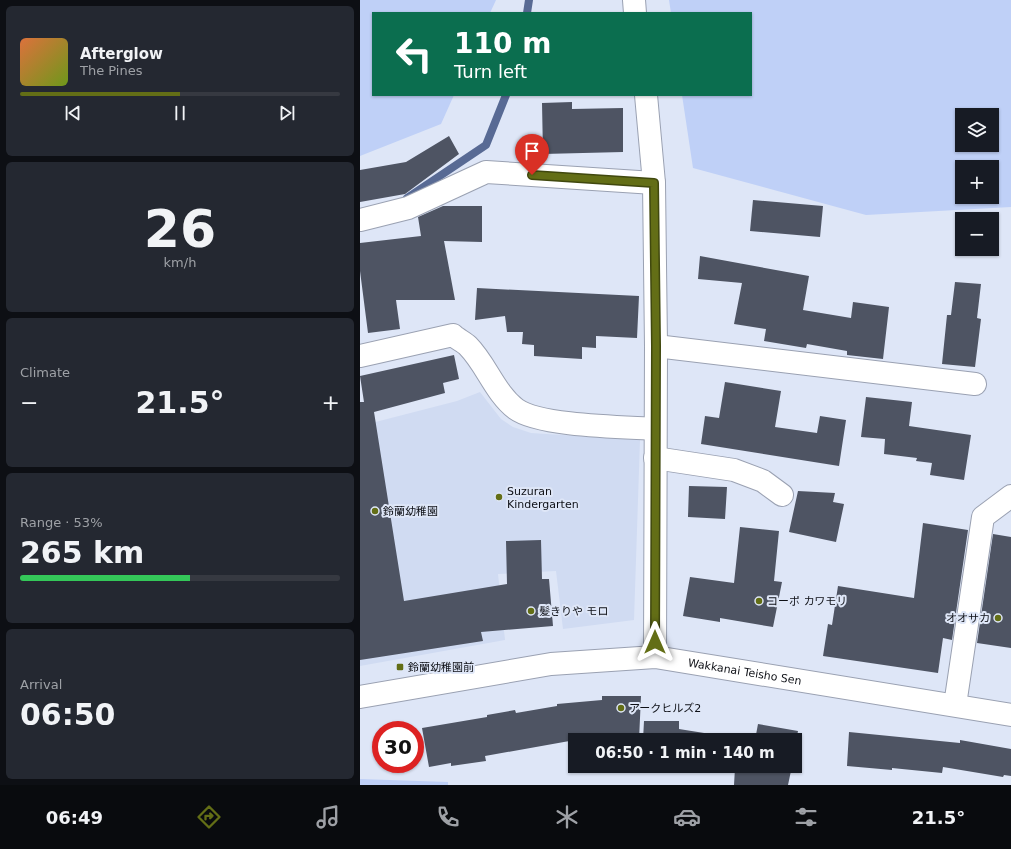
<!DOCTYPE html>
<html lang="en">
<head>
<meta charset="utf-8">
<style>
  :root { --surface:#171b24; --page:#242831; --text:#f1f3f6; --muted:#9ea1a6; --line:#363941; --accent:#636e16 }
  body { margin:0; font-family:"DejaVu Sans","Noto Sans JP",sans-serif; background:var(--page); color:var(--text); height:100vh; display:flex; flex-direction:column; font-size:15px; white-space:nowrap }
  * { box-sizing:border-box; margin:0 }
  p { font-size:13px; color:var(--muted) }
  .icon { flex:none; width:22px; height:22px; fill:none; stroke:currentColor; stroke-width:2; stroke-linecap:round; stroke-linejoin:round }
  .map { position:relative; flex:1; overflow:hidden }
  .panel { display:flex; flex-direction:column; gap:6px; padding:6px; background:#0d0f14; width:360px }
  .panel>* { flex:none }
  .hud { position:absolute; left:12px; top:12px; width:380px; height:84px; border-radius:0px; box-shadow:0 1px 3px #0004; background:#0b6e4f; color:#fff; overflow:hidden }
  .tools { position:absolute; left:595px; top:108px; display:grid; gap:8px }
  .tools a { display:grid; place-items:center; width:44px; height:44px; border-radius:0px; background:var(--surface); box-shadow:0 1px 3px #0004; font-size:20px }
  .speed { position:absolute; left:12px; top:721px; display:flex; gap:8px; font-size:20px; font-weight:700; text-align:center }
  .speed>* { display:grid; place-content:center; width:52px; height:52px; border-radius:50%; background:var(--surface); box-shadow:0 1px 3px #0004; line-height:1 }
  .speed .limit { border:6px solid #d22; background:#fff; color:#111 }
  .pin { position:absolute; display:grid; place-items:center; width:34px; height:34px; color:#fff; margin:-41px -17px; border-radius:50% 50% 50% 0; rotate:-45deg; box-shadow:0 0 4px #0007 }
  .pin .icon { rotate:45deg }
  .me { position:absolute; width:44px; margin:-22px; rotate:0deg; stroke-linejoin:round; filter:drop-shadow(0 0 3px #0008) }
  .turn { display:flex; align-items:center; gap:14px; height:84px; padding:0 16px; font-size:18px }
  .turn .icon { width:52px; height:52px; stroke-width:2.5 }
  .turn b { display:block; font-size:28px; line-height:34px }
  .big { font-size:30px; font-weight:800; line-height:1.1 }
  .panel .card { flex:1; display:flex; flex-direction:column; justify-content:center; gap:6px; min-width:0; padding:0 14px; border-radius:6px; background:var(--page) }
  .panel .dial { align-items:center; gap:0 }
  .dial b { font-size:52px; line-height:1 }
  .song { display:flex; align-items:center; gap:12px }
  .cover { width:48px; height:48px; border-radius:6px; background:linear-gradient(135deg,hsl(20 70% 55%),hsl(80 70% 35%)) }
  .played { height:4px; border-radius:2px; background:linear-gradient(90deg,var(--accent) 50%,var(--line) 50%) }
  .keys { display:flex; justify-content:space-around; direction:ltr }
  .heat { display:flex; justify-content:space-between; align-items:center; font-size:22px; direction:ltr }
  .charge { height:6px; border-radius:3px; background:linear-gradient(90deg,#34c759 53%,var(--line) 0) }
  .trip { position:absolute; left:208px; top:733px; width:234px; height:40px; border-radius:0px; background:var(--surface); box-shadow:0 1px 3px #0004; font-weight:800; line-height:40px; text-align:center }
  .tabs { display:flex; height:64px; justify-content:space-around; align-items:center; background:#090b0e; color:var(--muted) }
  .tabs .icon { width:28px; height:28px }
  .tabs .current { color:var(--accent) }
  .tabs b { font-size:18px; color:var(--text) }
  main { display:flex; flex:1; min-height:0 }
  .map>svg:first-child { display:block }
  .built { fill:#d0dbf2 }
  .green { fill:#bfd0f7; fill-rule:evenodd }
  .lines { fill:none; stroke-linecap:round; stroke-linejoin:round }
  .stream { stroke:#586a94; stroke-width:8 }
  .building { fill:#4e5463 }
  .minor-casing { stroke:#9aa1b2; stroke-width:24 }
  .major-casing { stroke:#9aa1b2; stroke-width:24 }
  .minor { stroke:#fff; stroke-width:22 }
  .major { stroke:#fff; stroke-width:22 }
  .route-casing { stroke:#40480e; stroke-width:10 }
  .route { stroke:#636e16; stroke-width:7 }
  .poi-dot { fill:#636e16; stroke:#dee6f7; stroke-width:1.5 }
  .labels { text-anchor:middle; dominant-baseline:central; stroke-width:4; stroke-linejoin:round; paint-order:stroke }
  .poi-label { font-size:11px; fill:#0e1016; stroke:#dee6f7; text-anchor:start }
  .street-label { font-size:11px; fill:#0e1016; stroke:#dee6f7 }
</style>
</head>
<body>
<main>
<section class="panel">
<div class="card">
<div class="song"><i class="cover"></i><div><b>Afterglow</b><p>The Pines</p></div></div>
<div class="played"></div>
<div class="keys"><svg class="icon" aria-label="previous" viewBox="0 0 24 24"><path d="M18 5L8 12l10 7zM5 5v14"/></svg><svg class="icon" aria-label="pause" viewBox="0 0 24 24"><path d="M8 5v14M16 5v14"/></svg><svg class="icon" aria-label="next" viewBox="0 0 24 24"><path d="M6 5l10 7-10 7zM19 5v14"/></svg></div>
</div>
<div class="card dial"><b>26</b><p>km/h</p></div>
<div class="card"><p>Climate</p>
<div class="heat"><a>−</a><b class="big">21.5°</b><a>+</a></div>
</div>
<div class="card"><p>Range · 53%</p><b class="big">265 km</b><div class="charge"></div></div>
<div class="card"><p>Arrival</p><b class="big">06:50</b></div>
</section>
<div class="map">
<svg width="651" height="785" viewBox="0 0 651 785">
  <rect width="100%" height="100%" fill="#dee6f7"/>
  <path class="built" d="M120,392l21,27 12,8 18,6 109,7 -6,180 -71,9 -7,-58 -58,3 7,66 -145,26v-240l97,-25z"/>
  <g class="green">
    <path d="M0,0h136l-6,13h-117v82h81l-13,29 -81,32z"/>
    <path d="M309,0h342v207l-145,8 -173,-47 -11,-73h69v-82h-80zM602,115h30v30h-30zM602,167h30v30h-30z"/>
    <path d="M0,779l88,3v3h-88z"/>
  </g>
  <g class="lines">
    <g class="stream">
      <path d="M167,13l2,-13"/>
      <path d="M47,198l79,-53 20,-50"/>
    </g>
  </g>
  <g class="building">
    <path d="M212,102v7l51,-1v44l-80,2 -1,-51z"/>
    <path d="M89,136l10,18 -54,40 -45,8v-32l46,-8z"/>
    <path d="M393,200l70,6 -3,31 -70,-6z"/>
    <path d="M83,206h39v36l-38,-1 11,59h-59l4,29 -32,4 -8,-62v-28l61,-7 -3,-19z"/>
    <path d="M340,256l109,20 -6,34 48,8 2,-16 36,5 -6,52 -36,-4v-4l-40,-7 -1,4 -42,-7 2,-12 -32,-5 8,-41 -44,-4z"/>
    <path d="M595,282l26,2 -4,34 4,1 -6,48 -33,-3 5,-49h4z"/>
    <path d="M117,288l162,8 -2,42 -41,-2v12l-14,-1v12l-48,-3v-11l-12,-1 1,-12h-16l-2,-16 -30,4z"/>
    <path d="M94,355l5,24 -16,4 2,10 -71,19 30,189 103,-17 -1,-43 35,-1 1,39h7l4,47 -72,6 2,9 -123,19v-258h4l-4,-26z"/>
    <path d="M365,382l56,9 -6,36 42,6 3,-17 26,4 -7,46 -138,-22 4,-28 14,2z"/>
    <path d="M506,397l46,5 -3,24 62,9 -7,45 -34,-5 2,-12 -16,-2 1,-3 -33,-4 1,-15 -24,-2z"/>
    <path d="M329,486l38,1 -2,32 -37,-2z"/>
    <path d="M438,491l37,2 -2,9 11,2 -8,38 -47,-10z"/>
    <path d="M563,523l45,7 -16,110 -9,-2 -5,35 -115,-17 5,-32 4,1 6,-39 76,12z"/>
    <path d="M380,527l39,4 -5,50 8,1 -9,45 -53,-9v4l-37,-6 7,-39 44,6z"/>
    <path d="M633,534l18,3v111l-34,-5z"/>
    <path d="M242,696h39l-2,44h-64l-90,16 1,5 -35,5v-3l-22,4 -7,-39 65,-11v-2l28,-5 1,3 41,-7v-2l45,-4z"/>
    <path d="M284,721h35v8l69,11h-105z"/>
    <path d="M398,724l40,7 -3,15v-6h-40z"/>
    <path d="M489,732l111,11v-3l51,9v27l-7,-1 -1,2 -60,-10 -1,6 -50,-5v2l-45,-4z"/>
    <path d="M363,766h69l-4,19h-54l1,-17z"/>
  </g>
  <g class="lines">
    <defs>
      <g id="minor">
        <path d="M274,0l1,13"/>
        <path d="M286,95l8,88 2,163 -1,311"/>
        <path d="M0,220l48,-12 78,-36 168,11"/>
        <path d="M296,346l319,38"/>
        <path d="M0,356l93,-21c4,4 11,7 15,11 18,18 27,47 48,63 23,17 107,18 139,20"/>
        <path d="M295,458l79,12 29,11 19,14"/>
        <path d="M595,705l28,-188 28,-21"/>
      </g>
      <g id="major">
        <path id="s1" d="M0,697l191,-33 104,-7 356,58"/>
      </g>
    </defs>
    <use href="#minor" class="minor-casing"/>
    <use href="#major" class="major-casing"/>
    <use href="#minor" class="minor"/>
    <use href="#major" class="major"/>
  </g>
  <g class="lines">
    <defs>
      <path id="route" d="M172,175l122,8 2,163 -1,296"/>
    </defs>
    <use href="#route" class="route-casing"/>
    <use href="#route" class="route"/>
  </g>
  <g class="poi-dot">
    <circle cx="139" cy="497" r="4"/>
    <circle cx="15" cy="511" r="4"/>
    <circle cx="399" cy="601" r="4"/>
    <circle cx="171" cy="611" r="4"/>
    <circle cx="638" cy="618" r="4"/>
    <rect x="36" y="663" width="8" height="8" rx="2"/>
    <circle cx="261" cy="708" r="4"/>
  </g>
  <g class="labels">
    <g class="poi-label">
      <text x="147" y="491">Suzuran<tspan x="147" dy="13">Kindergarten</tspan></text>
      <text x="23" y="511">鈴蘭幼稚園</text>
      <text x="407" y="601">コーポ カワモリ</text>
      <text x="179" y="611">髪きりや モロ</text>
      <text x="630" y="618" text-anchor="end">オオサカ</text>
      <text x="48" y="667">鈴蘭幼稚園前</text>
      <text x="269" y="708">アークヒルズ2</text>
    </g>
    <g class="street-label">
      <text stroke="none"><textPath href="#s1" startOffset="389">Wakkanai Teisho Sen</textPath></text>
    </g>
  </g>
</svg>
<div class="tools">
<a><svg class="icon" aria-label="layers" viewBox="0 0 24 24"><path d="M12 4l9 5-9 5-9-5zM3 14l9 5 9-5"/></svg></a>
<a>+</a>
<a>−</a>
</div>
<div class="speed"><div class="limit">30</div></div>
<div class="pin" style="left:172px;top:175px;background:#d93025"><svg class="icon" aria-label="arrive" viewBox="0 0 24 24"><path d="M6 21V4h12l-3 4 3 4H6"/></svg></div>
<svg class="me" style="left:295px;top:642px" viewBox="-20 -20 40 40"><path d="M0-17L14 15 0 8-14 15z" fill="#636e16" stroke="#fff" stroke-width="4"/></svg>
<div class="trip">06:50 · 1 min · 140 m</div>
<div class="hud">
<div class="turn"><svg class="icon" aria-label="left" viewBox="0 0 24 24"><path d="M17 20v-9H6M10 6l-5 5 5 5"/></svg><div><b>110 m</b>Turn left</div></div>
</div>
</div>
</main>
<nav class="tabs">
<b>06:49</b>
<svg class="icon current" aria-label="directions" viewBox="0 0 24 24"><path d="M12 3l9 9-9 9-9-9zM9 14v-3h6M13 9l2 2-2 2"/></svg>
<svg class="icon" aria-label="music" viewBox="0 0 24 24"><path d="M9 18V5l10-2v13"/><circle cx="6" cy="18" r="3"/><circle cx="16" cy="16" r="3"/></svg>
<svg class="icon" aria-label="phone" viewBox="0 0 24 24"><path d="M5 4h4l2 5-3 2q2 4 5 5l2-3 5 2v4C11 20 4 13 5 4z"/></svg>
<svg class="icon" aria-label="climate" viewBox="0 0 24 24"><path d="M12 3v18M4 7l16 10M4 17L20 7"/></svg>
<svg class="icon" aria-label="car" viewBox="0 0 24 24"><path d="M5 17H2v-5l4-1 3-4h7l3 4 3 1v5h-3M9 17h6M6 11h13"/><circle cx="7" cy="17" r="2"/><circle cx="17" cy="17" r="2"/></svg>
<svg class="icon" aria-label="filters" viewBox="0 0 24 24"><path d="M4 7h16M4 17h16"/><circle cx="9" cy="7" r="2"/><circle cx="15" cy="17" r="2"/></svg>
<b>21.5°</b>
</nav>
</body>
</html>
